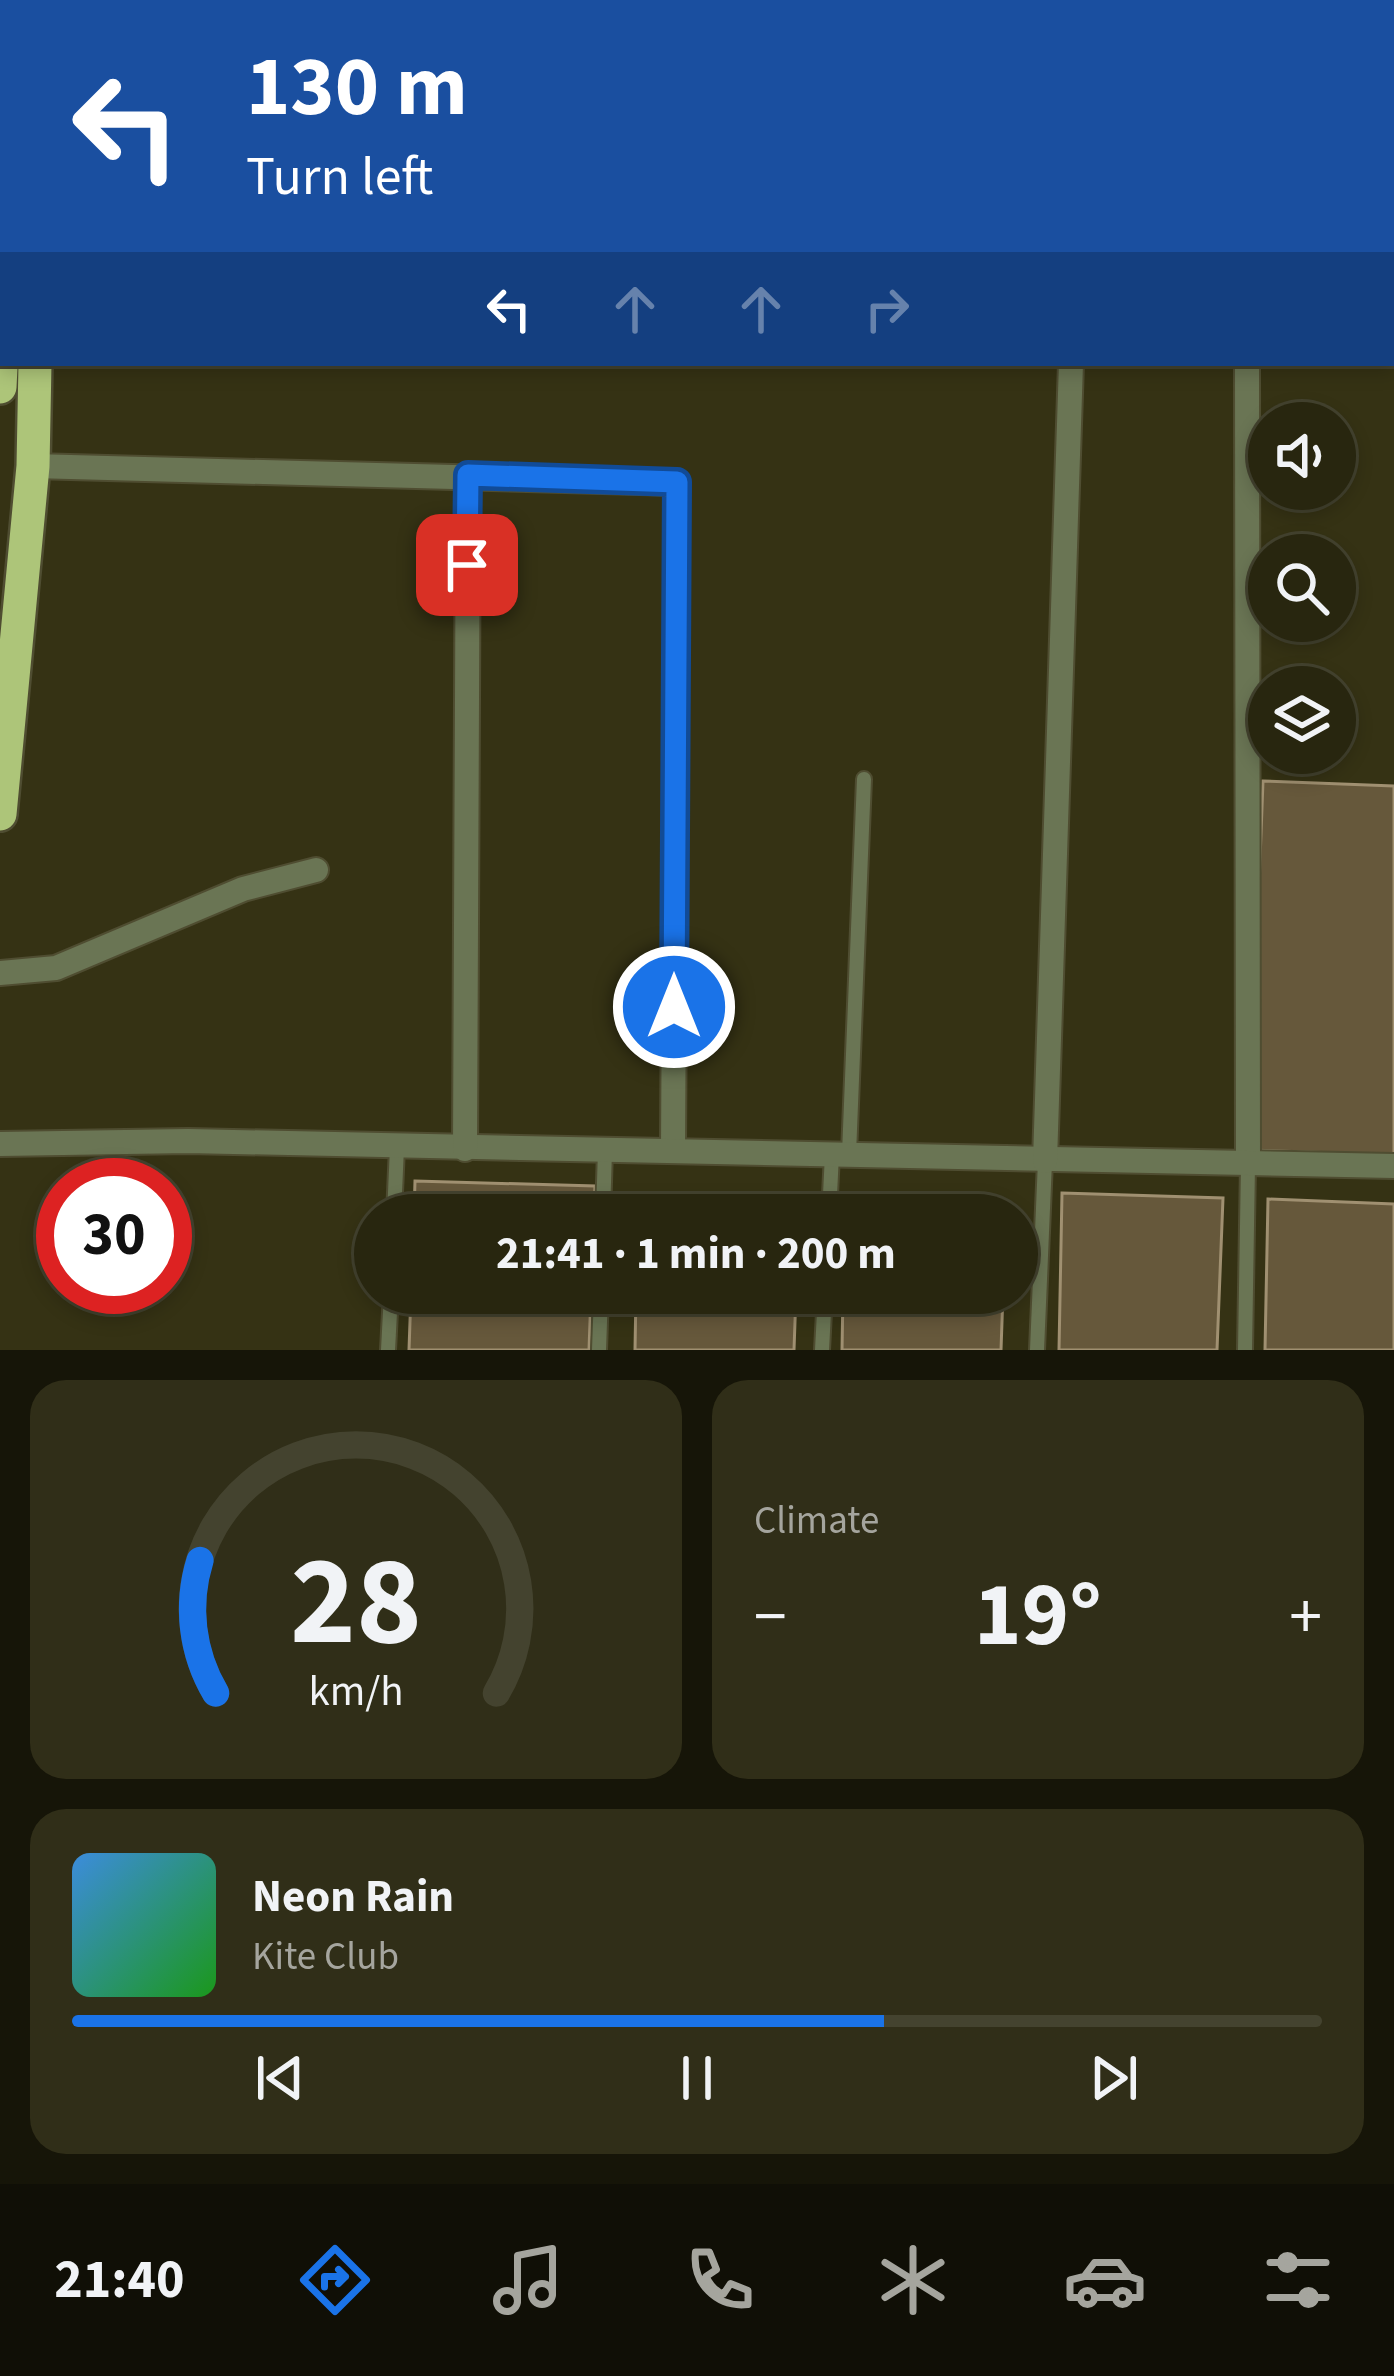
<!DOCTYPE html>
<html lang="en">
<head>
<meta charset="utf-8">
<style>
  :root { --surface:#28260f; --page:#302e18; --text:#f1f3f6; --muted:#a5a59e; --line:#44432f; --accent:#1a73e8 }
  body { margin:0; font-family:"Source Sans 3",sans-serif; background:var(--page); color:var(--text); height:100vh; display:flex; flex-direction:column; font-size:45px; white-space:nowrap }
  * { box-sizing:border-box; margin:0 }
  p { font-size:39px; color:var(--muted) }
  .icon { flex:none; width:66px; height:66px; fill:none; stroke:currentColor; stroke-width:2; stroke-linecap:round; stroke-linejoin:round }
  .map { position:relative; height:1350px; overflow:hidden }
  .panel { display:flex; flex-direction:column; gap:30px; padding:30px; background:#161508; flex:1 }
  .panel>* { flex:none }
  .top-card { position:absolute; left:0px; top:0px; width:1395px; height:366px; box-shadow:0 6px 18px #0003,0 0 0 3px var(--line); background:#1a4fa0; color:#fff; overflow:hidden }
  .fabs { position:absolute; left:1248px; top:402px; display:grid; gap:24px }
  .fabs a { display:grid; place-items:center; width:108px; height:108px; border-radius:50%; background:var(--surface); box-shadow:0 6px 18px #0003,0 0 0 3px var(--line); font-size:60px }
  .speed { position:absolute; left:36px; top:1158px; display:flex; gap:24px; font-size:60px; font-weight:700; text-align:center }
  .speed>* { display:grid; place-content:center; width:156px; height:156px; border-radius:50%; background:var(--surface); box-shadow:0 6px 18px #0003,0 0 0 3px var(--line); line-height:1 }
  .speed .limit { border:18px solid #d22; background:#fff; color:#111 }
  .pin { position:absolute; display:grid; place-items:center; width:102px; height:102px; color:#fff; margin:-51px; border-radius:24px; box-shadow:0 6px 18px #0006 }
  .me { position:absolute; width:132px; margin:-66px; rotate:0deg; stroke-linejoin:round; filter:drop-shadow(0 0 9px #0008) }
  .turn { display:flex; align-items:center; gap:42px; height:252px; padding:0 48px; font-size:54px }
  .turn .icon { width:156px; height:156px; stroke-width:2.5 }
  .turn b { display:block; font-size:84px; line-height:102px }
  .lanes { display:flex; align-items:center; height:114px; padding:0 48px; background:#0003; justify-content:center; gap:60px; direction:ltr }
  .lanes .off { opacity:.35 }
  .big { font-size:90px; font-weight:700; line-height:1.1 }
  .panel .card { flex:1; display:flex; flex-direction:column; justify-content:center; gap:18px; min-width:0; padding:0 42px; border-radius:36px; background:var(--page) }
  .panel .dial { align-items:center; gap:0 }
  .dial svg { height:312px; overflow:visible; fill:none; stroke:var(--line); stroke-width:7; stroke-linecap:round; text-anchor:middle }
  .dial text { fill:var(--text); stroke:none }
  .song { display:flex; align-items:center; gap:36px }
  .cover { width:144px; height:144px; border-radius:18px; background:linear-gradient(135deg,hsl(210 70% 55%),hsl(120 70% 35%)) }
  .played { height:12px; border-radius:6px; background:linear-gradient(90deg,var(--accent) 65%,var(--line) 65%) }
  .keys { display:flex; justify-content:space-around; direction:ltr }
  .heat { display:flex; justify-content:space-between; align-items:center; font-size:66px; direction:ltr }
  .panel .tiles { flex:1; display:grid; gap:30px; grid-template-columns:1fr 1fr }
  .card:last-child { grid-column:span 2 }
  .trip { position:absolute; left:354px; top:1194px; width:684px; height:120px; border-radius:60px; background:var(--surface); box-shadow:0 6px 18px #0003,0 0 0 3px var(--line); font-weight:700; line-height:120px; text-align:center }
  .dock { display:flex; height:192px; justify-content:space-around; align-items:center; background:#100f06; color:var(--muted) }
  .dock .icon { width:84px; height:84px }
  .dock .selected { color:var(--accent) }
  .dock b { font-size:54px; color:var(--text) }
  .map>svg:first-child { display:block }
  .building { fill:#66583b; stroke:#a09071; stroke-width:3 }
  .lines { fill:none; stroke-linecap:round; stroke-linejoin:round }
  .service-casing { stroke:#4f4d31; stroke-width:18 }
  .minor-casing { stroke:#4f4d31; stroke-width:28 }
  .trunk-casing { stroke:#4f4d31; stroke-width:38 }
  .service { stroke:#6a7554; stroke-width:14 }
  .minor { stroke:#6a7554; stroke-width:24 }
  .trunk { stroke:#adc579; stroke-width:33 }
  .route-casing { stroke:#114b97; stroke-width:30 }
  .route { stroke:#1a73e8; stroke-width:21 }
</style>
</head>
<body>
<div class="map">
<svg width="1394" height="1350" viewBox="0 0 1394 1350">
  <rect width="100%" height="100%" fill="#353214"/>
  <g class="building">
    <path d="M429,0h247l-247,3z"/>
    <path d="M982,0h125l-125,3z"/>
    <path d="M1140,0h93l-93,3z"/>
    <path d="M1263,781l131,5v369l-145,-5z"/>
    <path d="M415,1181l180,5 -1,29h-180z"/>
    <path d="M1062,1193l161,5 -6,152h-158z"/>
    <path d="M638,1194l161,5v16h-161z"/>
    <path d="M845,1196l162,5 -1,14h-161z"/>
    <path d="M1268,1199l126,5v146h-129z"/>
    <path d="M411,1293h180l-2,57h-180z"/>
    <path d="M636,1293h160l-2,57h-159z"/>
    <path d="M843,1293h160l-2,57h-159z"/>
  </g>
  <g class="lines">
    <defs>
      <g id="service">
        <path d="M849,1154l15,-375"/>
        <path d="M394,1215l3,-68"/>
        <path d="M603,1215l2,-65"/>
        <path d="M829,1215l3,-61"/>
        <path d="M388,1350l3,-57"/>
        <path d="M599,1350l2,-57"/>
        <path d="M822,1350l3,-57"/>
        <path d="M1037,1350l8,-189"/>
        <path d="M1245,1350l3,-186"/>
      </g>
      <g id="minor">
        <path d="M701,3v-3"/>
        <path d="M1249,3v-3"/>
        <path d="M1247,363l1,801"/>
        <path d="M33,466l644,17 -4,667"/>
        <path d="M0,973l56,-5 187,-79 73,-19"/>
        <path d="M0,1144l188,-3 1206,25"/>
        <path d="M465,1149l3,-674"/>
        <path d="M1045,1161l26,-798"/>
      </g>
      <g id="trunk">
        <path d="M9,0l1,3"/>
        <path d="M44,3v-3"/>
        <path d="M0,387l3,-59"/>
        <path d="M0,814l33,-348 2,-103"/>
      </g>
    </defs>
    <use href="#service" class="service-casing"/>
    <use href="#minor" class="minor-casing"/>
    <use href="#trunk" class="trunk-casing"/>
    <use href="#service" class="service"/>
    <use href="#minor" class="minor"/>
    <use href="#trunk" class="trunk"/>
  </g>
  <g class="lines">
    <defs>
      <path id="route" d="M467,565l1,-90 209,7 -3,525"/>
    </defs>
    <use href="#route" class="route-casing"/>
    <use href="#route" class="route"/>
  </g>
</svg>
<div class="fabs">
<a><svg class="icon" aria-label="sound" viewBox="0 0 24 24"><path d="M4 9h4l5-4v14l-5-4H4zM17 9q2 3 0 6"/></svg></a>
<a><svg class="icon" aria-label="search" viewBox="0 0 24 24"><circle cx="10" cy="10" r="6"/><path d="M15 15l6 6"/></svg></a>
<a><svg class="icon" aria-label="layers" viewBox="0 0 24 24"><path d="M12 4l9 5-9 5-9-5zM3 14l9 5 9-5"/></svg></a>
</div>
<div class="speed"><div class="limit">30</div></div>
<div class="pin" style="left:467px;top:565px;background:#d93025"><svg class="icon" aria-label="arrive" viewBox="0 0 24 24"><path d="M6 21V4h12l-3 4 3 4H6"/></svg></div>
<svg class="me" style="left:674px;top:1007px" viewBox="-20 -20 40 40"><circle r="17" fill="#1a73e8" stroke="#fff" stroke-width="3"/><path d="M0-11L8 9 0 5-8 9z" fill="#fff"/></svg>
<div class="trip">21:41 · 1 min · 200 m</div>
<div class="top-card">
<div class="turn"><svg class="icon" aria-label="left" viewBox="0 0 24 24"><path d="M17 20v-9H6M10 6l-5 5 5 5"/></svg><div><b>130 m</b>Turn left</div></div>
<div class="lanes"><svg class="icon" aria-label="left" viewBox="0 0 24 24"><path d="M17 20v-9H6M10 6l-5 5 5 5"/></svg><svg class="icon off" aria-label="ahead" viewBox="0 0 24 24"><path d="M12 20V5M6 11l6-6 6 6"/></svg><svg class="icon off" aria-label="ahead" viewBox="0 0 24 24"><path d="M12 20V5M6 11l6-6 6 6"/></svg><svg class="icon off" aria-label="right" viewBox="0 0 24 24"><path d="M7 20v-9h11M14 6l5 5-5 5"/></svg></div>
</div>
</div>
<section class="panel">
<div class="tiles">
<div class="card dial"><svg viewBox="0 0 100 80">
<path d="M14 69A42 42 0 1 1 86 69"/>
<path d="M14 69A42 42 0 0 1 10 35" stroke="#1a73e8"/>
<text x="50" y="56" font-size="32" font-weight="700">28</text>
<text x="50" y="72" font-size="11">km/h</text>
</svg></div>
<div class="card"><p>Climate</p>
<div class="heat"><a>−</a><b class="big">19°</b><a>+</a></div>
</div>
<div class="card">
<div class="song"><i class="cover"></i><div><b>Neon Rain</b><p>Kite Club</p></div></div>
<div class="played"></div>
<div class="keys"><svg class="icon" aria-label="previous" viewBox="0 0 24 24"><path d="M18 5L8 12l10 7zM5 5v14"/></svg><svg class="icon" aria-label="pause" viewBox="0 0 24 24"><path d="M8 5v14M16 5v14"/></svg><svg class="icon" aria-label="next" viewBox="0 0 24 24"><path d="M6 5l10 7-10 7zM19 5v14"/></svg></div>
</div>
</div>
</section>
<nav class="dock">
<b>21:40</b>
<svg class="icon selected" aria-label="directions" viewBox="0 0 24 24"><path d="M12 3l9 9-9 9-9-9zM9 14v-3h6M13 9l2 2-2 2"/></svg>
<svg class="icon" aria-label="music" viewBox="0 0 24 24"><path d="M9 18V5l10-2v13"/><circle cx="6" cy="18" r="3"/><circle cx="16" cy="16" r="3"/></svg>
<svg class="icon" aria-label="phone" viewBox="0 0 24 24"><path d="M5 4h4l2 5-3 2q2 4 5 5l2-3 5 2v4C11 20 4 13 5 4z"/></svg>
<svg class="icon" aria-label="climate" viewBox="0 0 24 24"><path d="M12 3v18M4 7l16 10M4 17L20 7"/></svg>
<svg class="icon" aria-label="car" viewBox="0 0 24 24"><path d="M5 17H2v-5l4-1 3-4h7l3 4 3 1v5h-3M9 17h6M6 11h13"/><circle cx="7" cy="17" r="2"/><circle cx="17" cy="17" r="2"/></svg>
<svg class="icon" aria-label="filters" viewBox="0 0 24 24"><path d="M4 7h16M4 17h16"/><circle cx="9" cy="7" r="2"/><circle cx="15" cy="17" r="2"/></svg>
</nav>
</body>
</html>
